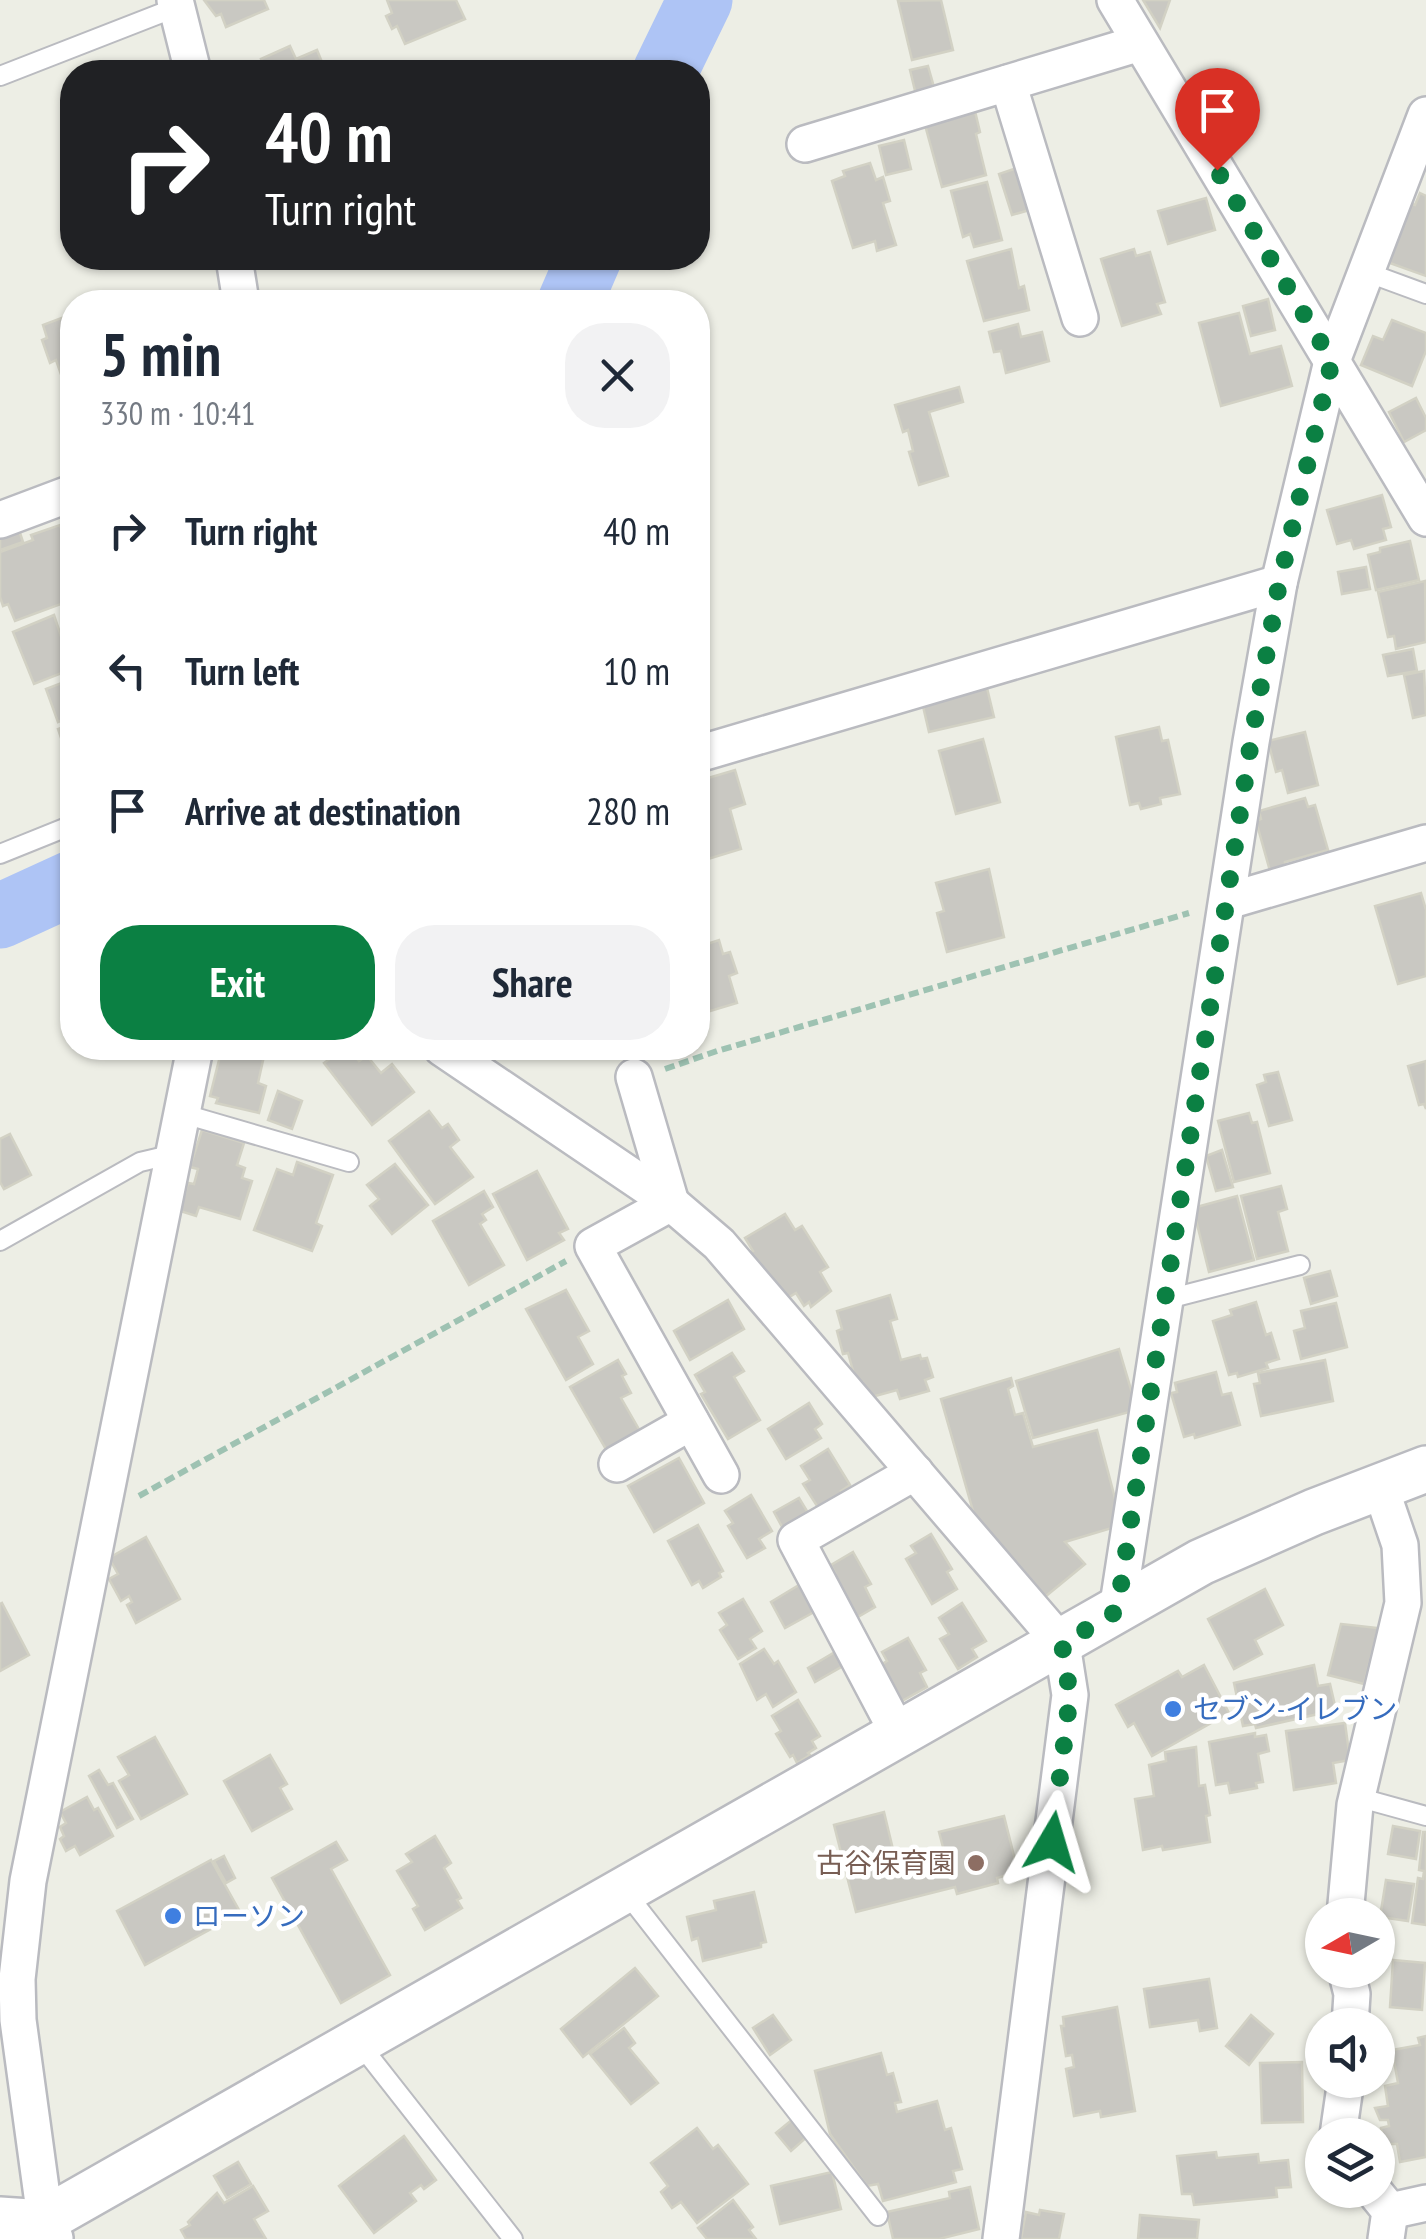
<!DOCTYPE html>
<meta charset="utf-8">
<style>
:root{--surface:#fff;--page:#f2f2f3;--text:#1f2937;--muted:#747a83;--accent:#0b8043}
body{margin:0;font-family:"PT Sans Narrow","Noto Sans JP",sans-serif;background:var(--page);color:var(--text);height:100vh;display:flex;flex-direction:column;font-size:38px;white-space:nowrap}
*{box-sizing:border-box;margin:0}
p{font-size:32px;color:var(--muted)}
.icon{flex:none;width:55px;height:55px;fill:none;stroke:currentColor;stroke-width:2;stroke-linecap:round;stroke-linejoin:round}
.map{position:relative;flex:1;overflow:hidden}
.drawer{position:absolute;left:60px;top:290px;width:650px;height:770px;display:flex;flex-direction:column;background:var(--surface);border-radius:40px;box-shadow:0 2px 8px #0004}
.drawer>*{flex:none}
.hud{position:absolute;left:60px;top:60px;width:650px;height:210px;border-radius:40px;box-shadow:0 2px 8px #0004;background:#202124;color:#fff;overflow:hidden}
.needle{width:65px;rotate:261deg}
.buttons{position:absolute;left:1305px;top:1898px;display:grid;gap:20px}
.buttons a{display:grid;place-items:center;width:90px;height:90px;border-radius:50%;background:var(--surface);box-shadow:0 2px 8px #0004;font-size:50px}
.pin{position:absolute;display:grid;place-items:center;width:85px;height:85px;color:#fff;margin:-102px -42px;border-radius:50% 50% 50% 0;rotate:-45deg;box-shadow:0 0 10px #0007}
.pin .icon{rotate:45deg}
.me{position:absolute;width:110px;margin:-55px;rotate:7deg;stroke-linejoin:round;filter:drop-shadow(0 0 8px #0008)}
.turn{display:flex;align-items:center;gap:35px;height:210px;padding:0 40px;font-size:45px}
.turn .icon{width:130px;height:130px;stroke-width:2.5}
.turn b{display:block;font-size:70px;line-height:85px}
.round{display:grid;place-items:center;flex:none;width:105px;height:105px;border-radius:40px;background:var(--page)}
.headline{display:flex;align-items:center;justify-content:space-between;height:170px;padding:0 40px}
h1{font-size:60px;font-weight:700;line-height:75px}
.action{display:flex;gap:20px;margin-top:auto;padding:20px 40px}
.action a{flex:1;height:115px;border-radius:40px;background:var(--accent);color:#fff;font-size:40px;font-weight:700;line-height:115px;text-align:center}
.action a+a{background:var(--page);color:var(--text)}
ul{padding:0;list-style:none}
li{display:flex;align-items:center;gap:30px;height:140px;padding:0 40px}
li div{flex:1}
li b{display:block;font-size:38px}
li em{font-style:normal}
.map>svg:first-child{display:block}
</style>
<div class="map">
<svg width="1426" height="2239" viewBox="0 0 1426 2239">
<rect width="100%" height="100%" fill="#edeee5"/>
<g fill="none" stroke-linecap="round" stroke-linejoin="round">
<g stroke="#aec4f5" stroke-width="65">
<path d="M665 72 700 0"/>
<path d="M570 302 589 258"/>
<path d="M0 916 72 883"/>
</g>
</g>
<g fill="#c9c8c2" stroke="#d2d1c4" stroke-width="2.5">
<path d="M204 0H264L268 9 226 27 221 14 216 16Z"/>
<path d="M387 0H456L465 19 405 44 397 26 392 29 386 16 392 13Z"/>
<path d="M941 0 953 50 912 60 898 1Z"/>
<path d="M1143 0H1170L1160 28Z"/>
<path d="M290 46 296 59 317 50 326 72H252L251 69 263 64 261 59Z"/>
<path d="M928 66 936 94 917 99 910 70Z"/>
<path d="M974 107 980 132 976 134 986 175 942 187 925 125Z"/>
<path d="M904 140 911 169 886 175 879 146Z"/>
<path d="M870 163 876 180 883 177 890 201 883 203 896 245 877 251 875 241 853 248 832 181 845 176 843 171Z"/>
<path d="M1023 166 1037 208 1012 215 999 174Z"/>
<path d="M987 182 1002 240 974 247 970 234 963 237 951 191Z"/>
<path d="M1420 193 1426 196V276L1387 262 1409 203 1415 205Z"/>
<path d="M1206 198 1215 230 1168 244 1158 211Z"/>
<path d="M1011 249 1019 288 1024 286 1029 310 984 321 967 261Z"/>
<path d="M1134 249 1136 256 1150 252 1165 302 1157 304 1161 314 1122 326 1101 259Z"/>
<path d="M1268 299 1275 330 1251 336 1243 306Z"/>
<path d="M1239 313 1250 354 1281 346 1292 386 1221 406 1199 323Z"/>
<path d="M72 314V376L63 380 56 360 50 363 42 340 47 338 43 325Z"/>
<path d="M1392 320 1426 333V351L1412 386 1361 365 1373 336 1383 340Z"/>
<path d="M1018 324 1021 337 1042 332 1049 361 1006 373 1001 351 994 352 989 332Z"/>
<path d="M959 387 963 402 929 412 948 476 919 485 909 452 913 451 908 430 903 432 895 405Z"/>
<path d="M1416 398 1426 418V430L1404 442 1389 412Z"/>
<path d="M1382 495 1391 527 1383 529 1386 540 1354 549 1351 540 1337 544 1327 510Z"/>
<path d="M60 525 72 560V600L15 621 8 604 3 606 0 597V552L33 540 31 535Z"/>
<path d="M19 530 23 542 0 550V537Z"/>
<path d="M1410 541 1419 580 1376 590 1368 555 1380 552V548Z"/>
<path d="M1366 567 1370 589 1342 594 1338 572Z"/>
<path d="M1425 581 1426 642 1396 649 1394 636 1388 637 1378 592Z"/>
<path d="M54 615 72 669 34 684 13 632Z"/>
<path d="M1413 649 1417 671 1388 676 1383 655Z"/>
<path d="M1424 671 1426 715 1413 718 1404 675Z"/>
<path d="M72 679V716L58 722 46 689Z"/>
<path d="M987 688 994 717 929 732 922 702Z"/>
<path d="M72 724V770L58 729Z"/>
<path d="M1159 727 1162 741 1168 740 1180 794 1160 798 1161 804 1141 809 1139 803 1130 805 1116 737Z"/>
<path d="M1305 732 1318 785 1288 793 1282 770 1276 772 1268 741Z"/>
<path d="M983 739 1000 802 956 814 939 751Z"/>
<path d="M735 770 745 804 730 809 741 849 698 862V781Z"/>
<path d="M1305 798 1308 807 1315 805 1328 850 1285 862V867L1270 871 1256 821 1261 819 1259 811Z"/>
<path d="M989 869 1004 937 947 952 937 913 944 911 936 883Z"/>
<path d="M1421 893 1426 910V976L1398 984 1375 906Z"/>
<path d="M719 940 723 954 730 952 737 973 729 976 737 1003 700 1014 698 947Z"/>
<path d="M222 1048H253L252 1053 264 1056 258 1083 266 1086 259 1113 216 1103 218 1098 210 1096Z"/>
<path d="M345 1048H349L359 1061 367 1056 381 1073 392 1064 414 1092 372 1125 324 1063Z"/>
<path d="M1426 1061V1109L1424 1104 1419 1105 1408 1066Z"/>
<path d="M1278 1072 1292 1120 1269 1126 1257 1085 1266 1082 1264 1075Z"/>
<path d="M278 1091 302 1101 292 1129 268 1120Z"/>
<path d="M429 1111 442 1128 448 1124 459 1140 450 1147 473 1177 435 1204 389 1141Z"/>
<path d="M1249 1113 1252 1123 1257 1122 1270 1173 1234 1182 1218 1121Z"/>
<path d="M202 1130 244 1143 237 1165 245 1168 242 1178 252 1181 240 1219 199 1207 196 1216 180 1211 188 1183 194 1184 198 1169 190 1167Z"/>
<path d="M10 1134 31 1175 4 1189 0 1182V1139Z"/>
<path d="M1222 1150 1233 1187 1216 1191 1206 1156Z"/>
<path d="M297 1162 333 1175 316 1223 322 1226 312 1251 254 1230 277 1169 293 1175Z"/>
<path d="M395 1164 428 1205 392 1234 370 1206 379 1199 367 1185Z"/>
<path d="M537 1171 568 1229 559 1233 564 1240 527 1260 493 1194Z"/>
<path d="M1281 1186 1287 1209 1278 1212 1288 1251 1257 1259 1241 1196Z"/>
<path d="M484 1191 493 1207 482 1214 486 1220 480 1224 504 1265 469 1285 433 1221Z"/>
<path d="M1237 1196 1254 1260 1209 1272 1193 1208Z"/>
<path d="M785 1214 795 1230 802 1226 828 1267 820 1272 831 1291 811 1307 809 1302 804 1306 796 1293 786 1299 749 1253 753 1251 745 1238Z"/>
<path d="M1330 1271 1337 1296 1311 1304 1304 1278Z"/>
<path d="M566 1290 589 1331 578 1337 593 1364 566 1380 526 1309Z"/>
<path d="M890 1295 897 1319 890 1321 901 1360 920 1355 921 1359 927 1358 933 1377 925 1380 929 1391 900 1399 897 1390 868 1398 863 1383 857 1385 848 1353 843 1354 837 1331 842 1329 837 1311Z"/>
<path d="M728 1300 744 1329 690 1360 674 1331Z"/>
<path d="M1256 1302 1266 1335 1271 1333 1279 1359 1266 1363 1268 1368 1238 1377 1237 1373 1229 1375 1213 1321 1232 1315 1230 1310Z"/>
<path d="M1336 1303 1347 1347 1301 1359 1294 1331 1305 1328 1301 1311Z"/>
<path d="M1119 1349 1137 1410 1033 1438 1016 1381Z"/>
<path d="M732 1353 744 1371 734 1377 760 1420 728 1439 701 1394 705 1392 695 1375Z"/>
<path d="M618 1360 626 1374 622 1376 631 1393 621 1398 644 1438 611 1458 570 1387Z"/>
<path d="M1325 1360 1333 1401 1261 1416 1254 1384 1260 1383 1258 1373Z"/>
<path d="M1216 1372 1222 1395 1231 1393 1240 1425 1195 1438 1194 1434 1184 1437 1171 1393 1177 1392 1175 1383Z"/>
<path d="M1011 1378 1013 1386 1008 1389 1015 1415 1023 1413 1033 1447 1097 1430 1122 1525 1065 1542 1085 1564 1040 1601 979 1532 941 1399Z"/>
<path d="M809 1403 822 1424 815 1429 821 1438 786 1459 768 1429Z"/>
<path d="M828 1449 850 1485 841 1491 846 1500 819 1509 803 1484 810 1480 801 1466Z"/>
<path d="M679 1458 704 1503 654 1532 628 1486Z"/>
<path d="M751 1495 772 1531 759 1539 765 1548 747 1558 728 1526 733 1523 725 1511Z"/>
<path d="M799 1498 813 1521 787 1536 774 1512Z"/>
<path d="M698 1525 723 1571 719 1573 721 1577 703 1588 699 1581 692 1585 668 1541Z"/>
<path d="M931 1534 952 1569 947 1572 957 1589 932 1604 906 1559 916 1553 911 1546Z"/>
<path d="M146 1537 180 1599 136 1623 127 1605 132 1602 129 1596 121 1601 109 1579 118 1574 109 1558Z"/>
<path d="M853 1552 871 1584 865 1587 875 1607 851 1621 827 1577 835 1573 831 1565Z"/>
<path d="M799 1585 814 1612 785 1628 771 1602Z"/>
<path d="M1265 1589 1283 1625 1255 1640 1262 1654 1234 1669 1208 1619Z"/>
<path d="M743 1599 762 1631 750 1639 756 1648 738 1659 720 1630 727 1625 719 1613Z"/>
<path d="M2 1603 29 1655 0 1671V1604Z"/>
<path d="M962 1603 986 1641 972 1649 977 1657 958 1669 940 1639 949 1634 939 1618Z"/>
<path d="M1341 1624 1378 1628 1364 1684 1328 1675Z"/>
<path d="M908 1638 926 1670 920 1673 927 1687 900 1702 879 1666 887 1661 882 1652Z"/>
<path d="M764 1649 774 1664 778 1661 796 1692 773 1707 766 1694 757 1700 740 1664Z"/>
<path d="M835 1652 843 1666 815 1682 808 1668Z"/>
<path d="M1204 1665 1229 1713 1152 1756 1134 1723 1128 1727 1116 1705 1178 1671 1182 1677Z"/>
<path d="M1314 1665 1318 1686 1330 1684 1336 1710 1256 1728 1255 1724 1243 1726 1234 1683Z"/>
<path d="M798 1700 820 1736 812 1741 816 1748 808 1753 810 1755 797 1763 793 1755 790 1757 776 1734 781 1731 772 1716Z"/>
<path d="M1345 1723 1350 1760 1333 1763 1336 1783 1294 1790 1286 1731Z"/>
<path d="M1255 1733V1737L1266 1735 1269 1751 1258 1754 1263 1782 1256 1783 1257 1788 1230 1793 1228 1783 1216 1785 1209 1742Z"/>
<path d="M155 1737 187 1794 141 1819 119 1781 129 1775 118 1757Z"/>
<path d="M1196 1747 1199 1786 1205 1785 1210 1815 1206 1816 1210 1842 1163 1850 1162 1846 1143 1850 1135 1799 1154 1796 1149 1765 1166 1761 1165 1752Z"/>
<path d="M270 1755 287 1784 280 1788 292 1809 252 1831 224 1781Z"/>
<path d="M99 1770 108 1785 113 1783 133 1819 117 1828 89 1776Z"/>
<path d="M87 1797 94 1810 98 1808 113 1836 80 1855 75 1846 66 1851 60 1839 64 1836 60 1827 66 1823 60 1812Z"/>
<path d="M884 1812 897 1866 945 1855 939 1832 1004 1816 1018 1872 997 1878 998 1883 957 1894 955 1887 856 1912 834 1825Z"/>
<path d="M1393 1826 1420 1831 1416 1859 1388 1854Z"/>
<path d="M1423 1832H1426V1925L1412 1923 1418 1878 1423 1879 1424 1871 1419 1870Z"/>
<path d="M435 1836 451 1863 444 1868 461 1898 457 1900 462 1908 425 1930 413 1909 418 1906 397 1871 412 1862 406 1854Z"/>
<path d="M336 1842 347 1860 331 1869 390 1975 341 2003 272 1878Z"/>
<path d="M224 1856 235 1878 226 1883 214 1861Z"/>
<path d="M211 1860 239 1910 218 1921 220 1924 145 1965 117 1911Z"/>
<path d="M1386 1880 1414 1884 1408 1921 1380 1917Z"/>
<path d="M754 1892 766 1942 761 1943V1947L703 1961 698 1938 692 1940 687 1917 716 1910 714 1901Z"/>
<path d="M1393 1960 1425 1963 1422 2010 1390 2007Z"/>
<path d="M635 1968 658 1996 583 2057 561 2029Z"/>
<path d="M1209 1979 1217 2028 1200 2031 1198 2020 1150 2027 1144 1989Z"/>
<path d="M1117 2007 1135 2111 1101 2117 1100 2111 1074 2116 1066 2069 1074 2067 1072 2055 1066 2056 1061 2026H1064L1063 2017Z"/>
<path d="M773 2015 791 2040 770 2055 753 2028Z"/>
<path d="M1251 2015 1273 2034 1249 2065 1226 2046Z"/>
<path d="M624 2028 635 2043 629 2048 658 2083 631 2104 590 2054Z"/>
<path d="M1426 2036V2157L1400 2162 1397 2144H1388L1383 2140 1381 2128 1389 2126 1388 2120H1380L1375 2108 1388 2106 1385 2086 1398 2083 1392 2050 1420 2045 1418 2038Z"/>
<path d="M881 2053 887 2075 893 2073 901 2102 895 2103 897 2112 937 2101 945 2130 951 2128 962 2169 953 2171 956 2182 883 2201 878 2184 867 2186 830 2134 815 2071Z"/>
<path d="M1302 2062 1303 2122 1262 2123 1260 2063Z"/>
<path d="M793 2119 808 2136 791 2151 776 2133Z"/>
<path d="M697 2128 713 2149 718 2145 748 2184 697 2223 681 2202 672 2208 661 2192 668 2186 651 2163Z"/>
<path d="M404 2136 436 2180 424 2189 421 2185 410 2193 416 2201 374 2233 339 2186Z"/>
<path d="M1216 2152 1217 2158 1258 2154 1259 2163 1288 2160 1291 2187 1276 2188 1277 2197 1194 2205 1192 2194H1182L1177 2156Z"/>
<path d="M238 2162 251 2184 227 2198 214 2176Z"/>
<path d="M832 2172 841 2209 780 2224 771 2186Z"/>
<path d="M253 2186 268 2211 254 2219 266 2239H186L181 2230 190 2225 188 2222 217 2193 224 2203Z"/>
<path d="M970 2187 979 2229 939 2239H893L887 2212 950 2198 949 2192Z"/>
<path d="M733 2200 753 2227 749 2230 756 2239H707L698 2228Z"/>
<path d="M1040 2210 1064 2214 1059 2239H1021L1026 2212 1039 2215Z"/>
<path d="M1140 2215 1199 2220 1197 2239H1138Z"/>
</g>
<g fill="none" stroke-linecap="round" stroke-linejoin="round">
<defs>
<g id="service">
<path d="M0 76 177 7"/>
<path d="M1366 272 1426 294"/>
<path d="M0 854 72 825"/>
<path d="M184 1114 349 1162"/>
<path d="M0 1241 140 1162 174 1154"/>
<path d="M1164 1300 1300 1265"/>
<path d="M1357 1797 1426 1816"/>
<path d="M624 1890 878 2216"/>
<path d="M359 2043 513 2239"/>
</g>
<g id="minor">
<path d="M175 0 193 72"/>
<path d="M1115 0 1426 518"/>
<path d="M1008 83 1080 318"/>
<path d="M805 144 1140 43"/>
<path d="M234 258 241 302"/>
<path d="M0 520 72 493"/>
<path d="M698 754 1279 583"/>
<path d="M1228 901 1426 843"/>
<path d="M442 1048 671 1203 719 1244 1062 1644 1070 1695 1001 2239"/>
<path d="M634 1077 671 1203 593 1246 721 1475"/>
<path d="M617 1464 691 1422"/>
<path d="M1117 1611 1251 742 1279 583 1332 361 1426 115"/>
<path d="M899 1735 796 1540 915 1472"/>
<path d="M1345 1915 1355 1805 1403 1603 1400 1545 1380 1486"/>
<path d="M1346 1970 1352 1994 1350 2025"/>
<path d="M1338 2135 1346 2080"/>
<path d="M1373 2190 1390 2211 1386 2239"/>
<path d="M1390 2211 1426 2203"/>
<path d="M0 2215 45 2218"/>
<path d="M55 2238 45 2218 18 2020 17 1979 28 1881 195 1048"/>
</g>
<path id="tertiary" d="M11 2239 1201 1562 1314 1512 1426 1469"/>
</defs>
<use href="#service" stroke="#babbc0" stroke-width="22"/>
<use href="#minor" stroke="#babbc0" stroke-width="40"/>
<use href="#tertiary" stroke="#babbc0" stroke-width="50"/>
<g stroke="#9ec2b2" stroke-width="6" stroke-dasharray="10 5" stroke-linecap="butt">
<path d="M665 1069 717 1051 1189 913"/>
<path d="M139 1496 566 1261"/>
</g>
<use href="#service" stroke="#fff" stroke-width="18"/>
<use href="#minor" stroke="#fff" stroke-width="35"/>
<use href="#tertiary" stroke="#fff" stroke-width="45"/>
</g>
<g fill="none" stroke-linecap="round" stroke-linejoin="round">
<path stroke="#0b8043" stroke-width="18" stroke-dasharray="0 32.4" d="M1052 1842 1070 1695 1062 1644 1117 1611 1251 742 1279 584 1332 361 1217 170"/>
</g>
<g fill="#3f7fe0" stroke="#fff" stroke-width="4">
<circle cx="1173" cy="1709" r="10"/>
<circle cx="173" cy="1916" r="10"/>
</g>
<circle fill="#8d6e63" stroke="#fff" stroke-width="4" cx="976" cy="1863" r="10"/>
<g text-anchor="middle" stroke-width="9" stroke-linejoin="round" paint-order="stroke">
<g font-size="28" fill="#366cbe" stroke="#fff" text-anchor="start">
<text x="1193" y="1719">セブン-イレブン</text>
<text x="193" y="1926">ローソン</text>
</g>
<g font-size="28" fill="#785e54" stroke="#fff" text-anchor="end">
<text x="956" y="1873">古谷保育園</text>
</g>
</g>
</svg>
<div class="buttons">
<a><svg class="needle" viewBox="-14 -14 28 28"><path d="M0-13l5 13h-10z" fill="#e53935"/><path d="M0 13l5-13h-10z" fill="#747a83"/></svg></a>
<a><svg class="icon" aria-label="sound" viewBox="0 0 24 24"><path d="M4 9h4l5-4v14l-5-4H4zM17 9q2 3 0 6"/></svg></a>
<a><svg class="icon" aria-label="layers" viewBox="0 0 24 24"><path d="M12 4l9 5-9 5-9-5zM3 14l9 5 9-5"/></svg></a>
</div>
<div class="pin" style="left:1217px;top:170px;background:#d93025"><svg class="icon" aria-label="arrive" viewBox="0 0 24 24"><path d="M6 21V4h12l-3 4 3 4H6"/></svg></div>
<svg class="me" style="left:1052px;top:1842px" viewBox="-20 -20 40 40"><path d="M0-17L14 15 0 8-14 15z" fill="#0b8043" stroke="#fff" stroke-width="4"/></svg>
<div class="hud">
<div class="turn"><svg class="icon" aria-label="right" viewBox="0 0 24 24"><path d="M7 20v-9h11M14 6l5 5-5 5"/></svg><div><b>40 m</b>Turn right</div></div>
</div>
<section class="drawer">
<div class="headline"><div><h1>5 min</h1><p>330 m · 10:41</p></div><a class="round"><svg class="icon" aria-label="close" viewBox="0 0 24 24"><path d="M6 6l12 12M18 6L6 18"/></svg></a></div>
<ul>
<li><svg class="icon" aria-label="right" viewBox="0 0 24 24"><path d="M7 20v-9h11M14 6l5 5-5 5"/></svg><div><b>Turn right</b></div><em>40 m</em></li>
<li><svg class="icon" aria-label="left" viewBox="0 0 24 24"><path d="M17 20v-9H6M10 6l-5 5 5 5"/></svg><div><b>Turn left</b></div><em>10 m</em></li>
<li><svg class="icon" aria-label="arrive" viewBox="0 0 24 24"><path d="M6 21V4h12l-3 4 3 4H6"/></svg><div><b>Arrive at destination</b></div><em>280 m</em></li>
</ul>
<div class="action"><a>Exit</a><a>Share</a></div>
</section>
</div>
